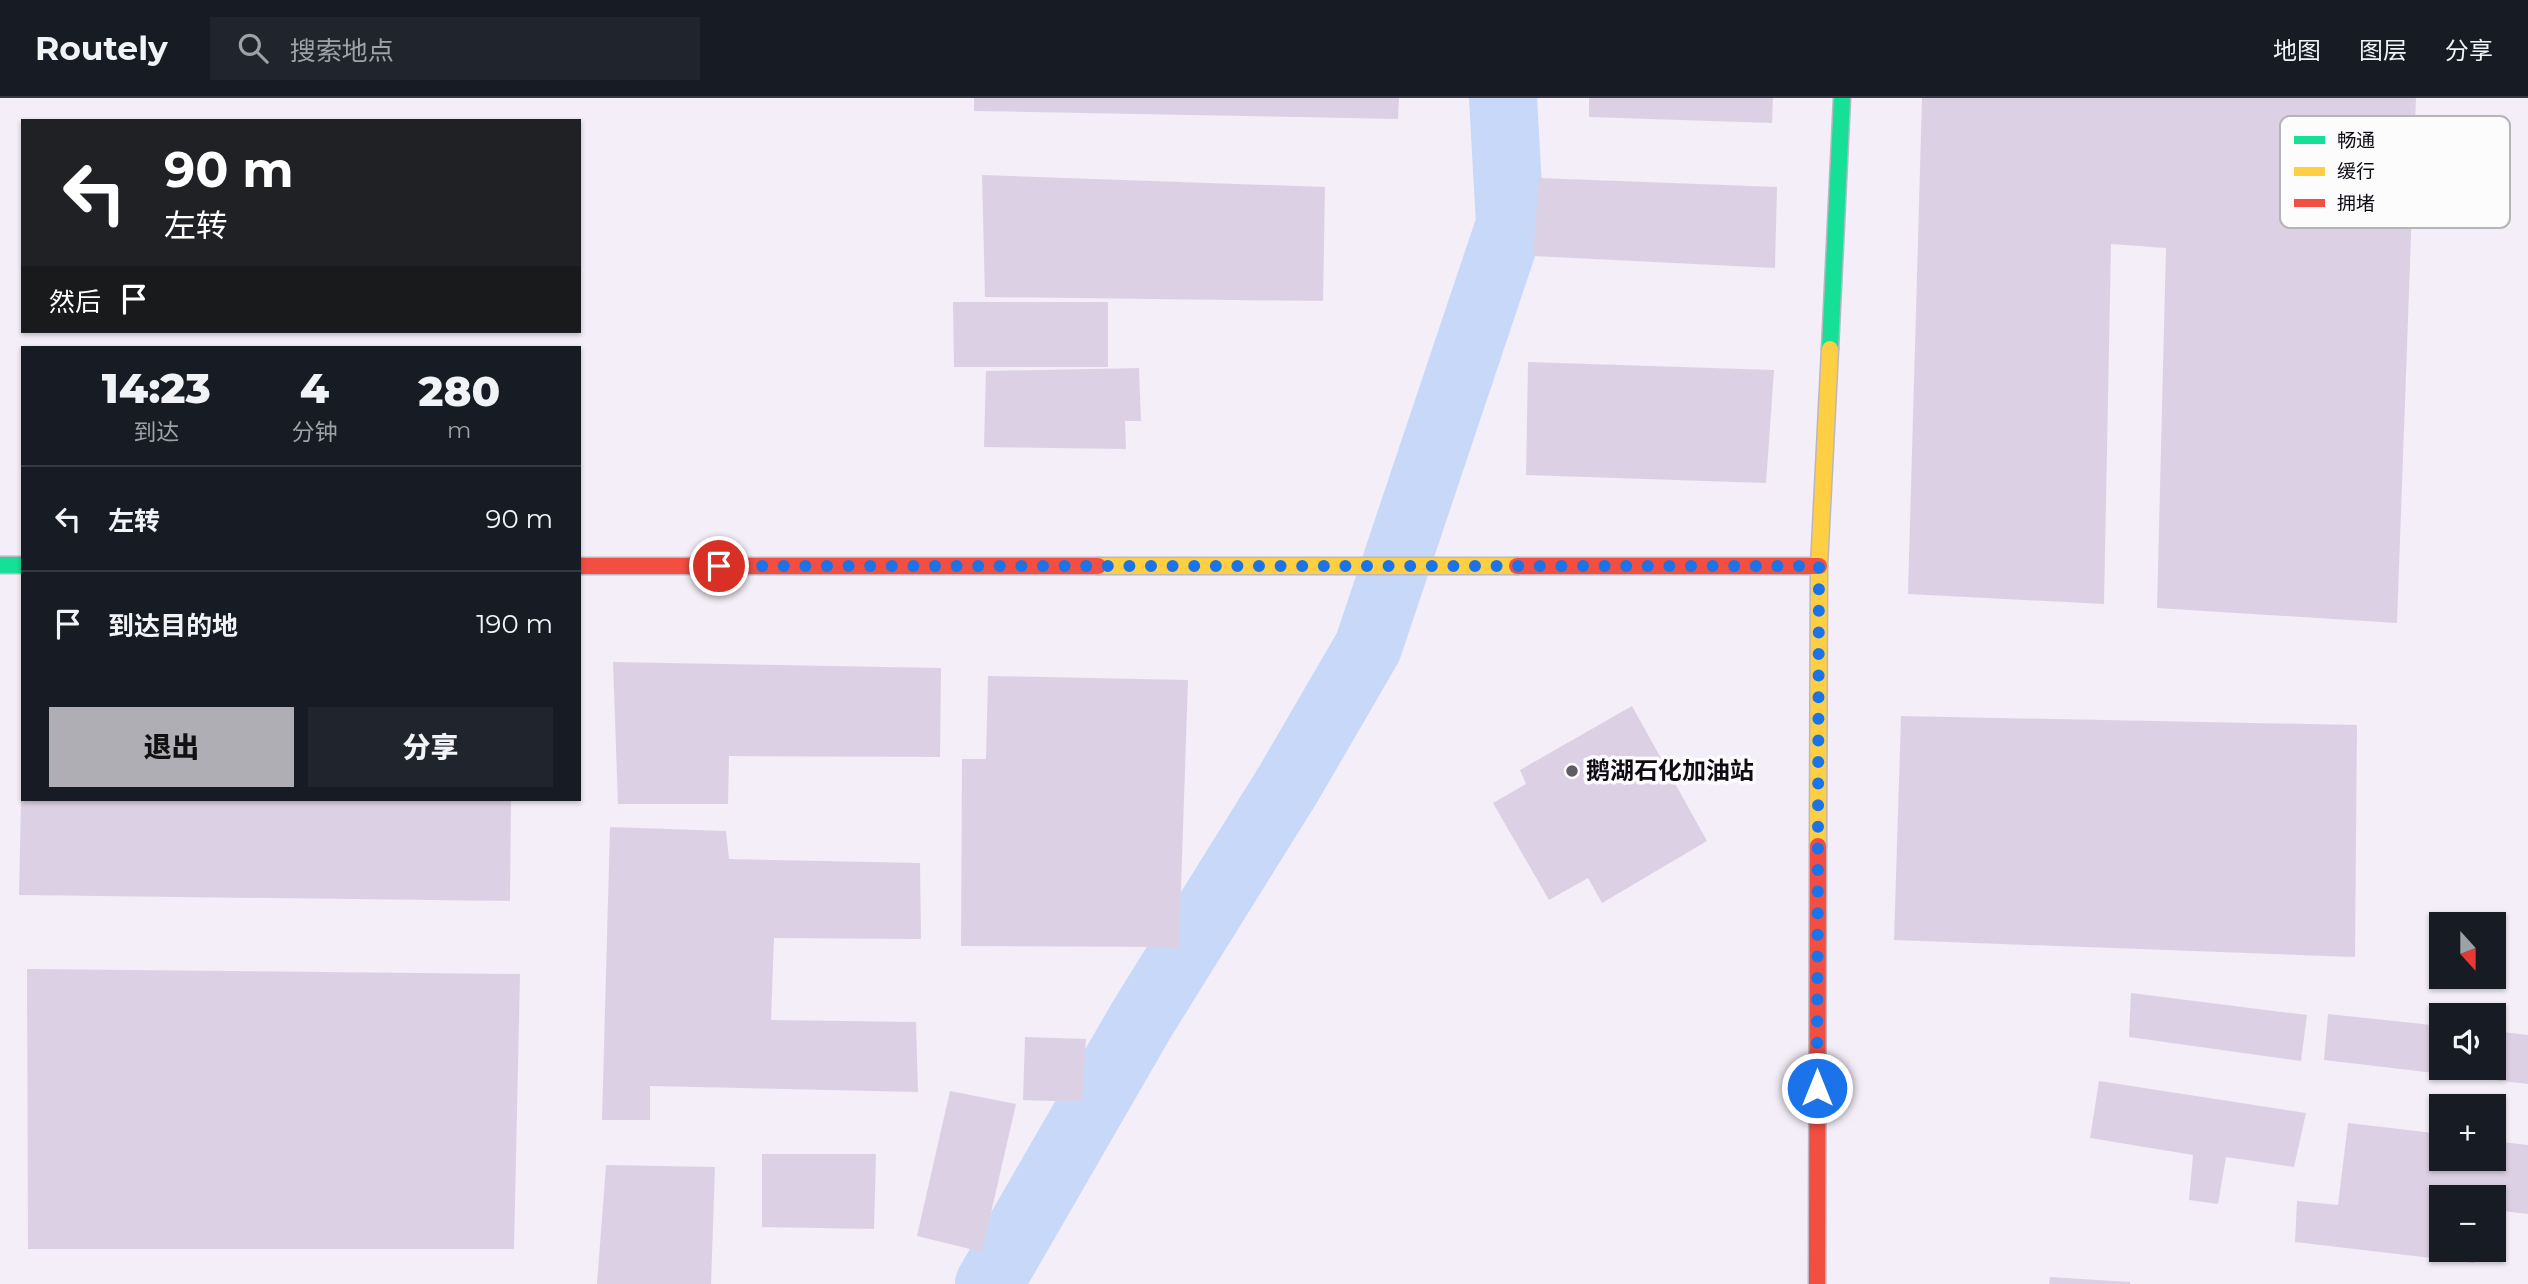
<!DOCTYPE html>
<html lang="zh">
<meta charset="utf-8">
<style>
:root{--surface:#171b24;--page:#20242c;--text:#f1f3f6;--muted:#9ea1a6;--line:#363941;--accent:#afaeb4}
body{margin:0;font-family:Montserrat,"Noto Sans SC",sans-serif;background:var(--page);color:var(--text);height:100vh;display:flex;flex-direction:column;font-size:26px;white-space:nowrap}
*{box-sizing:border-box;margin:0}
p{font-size:23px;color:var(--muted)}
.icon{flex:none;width:38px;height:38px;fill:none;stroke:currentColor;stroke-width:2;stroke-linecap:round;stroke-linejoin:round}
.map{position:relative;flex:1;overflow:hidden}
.panel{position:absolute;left:21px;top:248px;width:560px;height:455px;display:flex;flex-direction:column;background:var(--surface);border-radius:0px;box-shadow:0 2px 5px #0004}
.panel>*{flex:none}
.top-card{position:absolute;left:21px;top:21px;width:560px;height:214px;border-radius:0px;box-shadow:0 2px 5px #0004;background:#202124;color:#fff;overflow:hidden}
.needle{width:46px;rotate:159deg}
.tools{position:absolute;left:2429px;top:814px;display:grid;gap:14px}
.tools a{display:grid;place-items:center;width:77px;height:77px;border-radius:0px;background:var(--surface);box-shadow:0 2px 5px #0004;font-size:35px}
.pin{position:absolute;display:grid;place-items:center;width:60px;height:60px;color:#fff;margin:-30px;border:4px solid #fff;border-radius:50%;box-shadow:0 2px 7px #0007}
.me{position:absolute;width:77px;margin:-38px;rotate:0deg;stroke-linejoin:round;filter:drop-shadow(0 0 5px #0008)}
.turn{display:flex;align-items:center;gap:24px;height:147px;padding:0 28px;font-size:32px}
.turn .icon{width:91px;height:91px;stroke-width:2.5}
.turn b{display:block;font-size:49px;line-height:60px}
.then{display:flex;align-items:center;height:66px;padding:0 28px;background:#0003;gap:14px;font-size:26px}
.eta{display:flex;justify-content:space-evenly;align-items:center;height:119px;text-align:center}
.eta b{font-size:42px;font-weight:800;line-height:49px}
.button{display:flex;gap:14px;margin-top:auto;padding:14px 28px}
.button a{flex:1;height:80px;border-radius:0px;background:var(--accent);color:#111;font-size:28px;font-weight:800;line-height:80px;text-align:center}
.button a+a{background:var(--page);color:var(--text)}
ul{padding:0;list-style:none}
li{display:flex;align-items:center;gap:21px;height:105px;padding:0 28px;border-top:2px solid var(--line)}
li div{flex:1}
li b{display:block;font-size:26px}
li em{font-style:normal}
header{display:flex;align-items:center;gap:42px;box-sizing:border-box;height:98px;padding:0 35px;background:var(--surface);border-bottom:2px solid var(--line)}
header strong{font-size:33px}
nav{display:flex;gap:38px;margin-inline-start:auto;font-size:24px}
.search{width:490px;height:63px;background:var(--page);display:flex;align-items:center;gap:18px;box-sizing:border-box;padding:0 24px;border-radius:0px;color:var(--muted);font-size:26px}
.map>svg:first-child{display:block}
</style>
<header>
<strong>Routely</strong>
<div class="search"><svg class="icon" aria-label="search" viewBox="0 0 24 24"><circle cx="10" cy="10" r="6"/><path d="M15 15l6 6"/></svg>搜索地点</div>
<nav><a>地图</a><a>图层</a><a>分享</a></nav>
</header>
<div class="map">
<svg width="2528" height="1186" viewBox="0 0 2528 1186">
<rect width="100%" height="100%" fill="#f3eef8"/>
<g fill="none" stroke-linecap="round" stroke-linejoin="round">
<path stroke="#c7d8f9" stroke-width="68" d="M989 1186 1142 921 1289 685 1368 549 1510 126 1503 0"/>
</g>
<g fill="#dcd1e4">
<path d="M974 0H1399L1398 21 974 13Z"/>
<path d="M1589 0H1773L1772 25 1589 19Z"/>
<path d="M1922 0H2416L2397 525 2157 510 2166 150 2111 146 2104 506 1908 496Z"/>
<path d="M982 77 1325 89 1323 203 985 199Z"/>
<path d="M1539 80 1777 89 1775 170 1533 158Z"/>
<path d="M953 204H1108V269H954Z"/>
<path d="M1528 264 1774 272 1766 385 1526 377Z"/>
<path d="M1139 270 1141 323H1125L1126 351 984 349 986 273Z"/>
<path d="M613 564 941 570 940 659 729 658 728 706H618Z"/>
<path d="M988 578 1188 582 1179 849 961 848 962 661H986Z"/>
<path d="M1632 608 1707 743 1602 805 1588 780 1549 802 1493 705 1526 686 1520 672Z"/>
<path d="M1901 618 2357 627 2355 859 1894 842Z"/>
<path d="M21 702H511L510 803 19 797Z"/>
<path d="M610 729 726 733 729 761 920 765 921 841 774 840 771 922 916 924 918 994 650 988V1022H602Z"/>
<path d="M27 871 520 876 514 1151H28Z"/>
<path d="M2131 895 2307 917 2301 963 2129 939Z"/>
<path d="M2328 916 2441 928V970H2494V933L2528 937V986L2324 962Z"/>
<path d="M1025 939 1086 941 1082 1004 1023 1002Z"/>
<path d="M2099 983 2306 1015 2294 1069 2226 1059 2218 1106 2189 1102 2193 1057 2090 1040Z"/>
<path d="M950 993 1016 1006 982 1154 917 1138Z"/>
<path d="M2348 1025 2441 1036V1060H2494V1043L2528 1047V1116L2494 1112V1099H2441V1152H2476L2474 1165 2295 1144 2297 1103 2338 1107Z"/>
<path d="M762 1056H876L874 1131 762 1129Z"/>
<path d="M606 1067 715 1069 711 1186H597Z"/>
<path d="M2050 1179 2130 1184V1186H2049Z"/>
</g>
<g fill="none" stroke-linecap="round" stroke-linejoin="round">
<defs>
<g id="fast">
<path d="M1830 251 1842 0"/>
<path d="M0 467H23"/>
</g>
<g id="slow">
<path d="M1098 468H1517"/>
<path d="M1818 748 1819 468 1830 251"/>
</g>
<g id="jam">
<path d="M579 468H1098"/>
<path d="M1517 468H1819"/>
<path d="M1817 1186 1818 748"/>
</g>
</defs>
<use href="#fast" stroke="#bbb6bf" stroke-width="19"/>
<use href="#slow" stroke="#bbb6bf" stroke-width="19"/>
<use href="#jam" stroke="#bbb6bf" stroke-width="19"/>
<use href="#fast" stroke="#16e098" stroke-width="16"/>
<use href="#slow" stroke="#ffcf43" stroke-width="16"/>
<use href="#jam" stroke="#f24e42" stroke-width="16"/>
</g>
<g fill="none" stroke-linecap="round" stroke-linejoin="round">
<path stroke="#1a73e8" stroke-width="12" stroke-dasharray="0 21.6" d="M719 468H1819L1817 990"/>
</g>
<circle fill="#5f5a64" stroke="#fcfcfc" stroke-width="2.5" cx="1572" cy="673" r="7"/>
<g text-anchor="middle" stroke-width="7" stroke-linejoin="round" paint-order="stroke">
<g font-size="24" font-weight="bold" fill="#100b15" stroke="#fcfcfc" text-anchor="start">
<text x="1586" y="681">鹅湖石化加油站</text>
</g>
</g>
<rect x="2280" y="18" width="230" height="112" rx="10" fill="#fcfcfc" stroke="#b5b4b7" stroke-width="2"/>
<rect x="2294" y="38" width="31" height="8" fill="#16e098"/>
<rect x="2294" y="69" width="31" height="9" fill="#ffcf43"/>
<rect x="2294" y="101" width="31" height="8" fill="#f24e42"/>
<g font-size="19" fill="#100b15">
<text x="2337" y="49">畅通</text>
<text x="2337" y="80">缓行</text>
<text x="2337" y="112">拥堵</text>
</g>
</svg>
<div class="tools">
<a><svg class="needle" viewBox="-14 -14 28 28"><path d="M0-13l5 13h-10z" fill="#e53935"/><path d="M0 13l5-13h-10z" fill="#9ea1a6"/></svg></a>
<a><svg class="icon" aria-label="sound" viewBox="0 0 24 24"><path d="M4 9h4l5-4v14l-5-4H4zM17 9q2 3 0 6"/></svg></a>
<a>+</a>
<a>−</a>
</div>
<div class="pin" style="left:719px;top:468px;background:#d93025"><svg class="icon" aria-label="arrive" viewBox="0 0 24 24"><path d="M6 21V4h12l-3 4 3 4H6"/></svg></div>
<svg class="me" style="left:1817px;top:990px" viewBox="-20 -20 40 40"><circle r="17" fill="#1a73e8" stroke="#fff" stroke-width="3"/><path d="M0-11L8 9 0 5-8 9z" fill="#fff"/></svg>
<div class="top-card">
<div class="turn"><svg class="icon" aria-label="left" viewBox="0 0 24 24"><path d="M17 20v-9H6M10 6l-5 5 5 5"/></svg><div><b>90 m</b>左转</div></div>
<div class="then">然后<svg class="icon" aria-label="arrive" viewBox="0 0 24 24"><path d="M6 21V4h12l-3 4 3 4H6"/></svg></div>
</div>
<section class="panel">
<div class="eta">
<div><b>14:23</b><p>到达</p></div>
<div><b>4</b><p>分钟</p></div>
<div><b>280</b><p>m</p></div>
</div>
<ul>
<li><svg class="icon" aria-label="left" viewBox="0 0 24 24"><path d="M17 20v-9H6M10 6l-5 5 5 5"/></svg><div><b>左转</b></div><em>90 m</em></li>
<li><svg class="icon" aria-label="arrive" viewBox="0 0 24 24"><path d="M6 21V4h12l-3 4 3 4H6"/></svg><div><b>到达目的地</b></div><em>190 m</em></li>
</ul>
<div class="button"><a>退出</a><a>分享</a></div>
</section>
</div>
